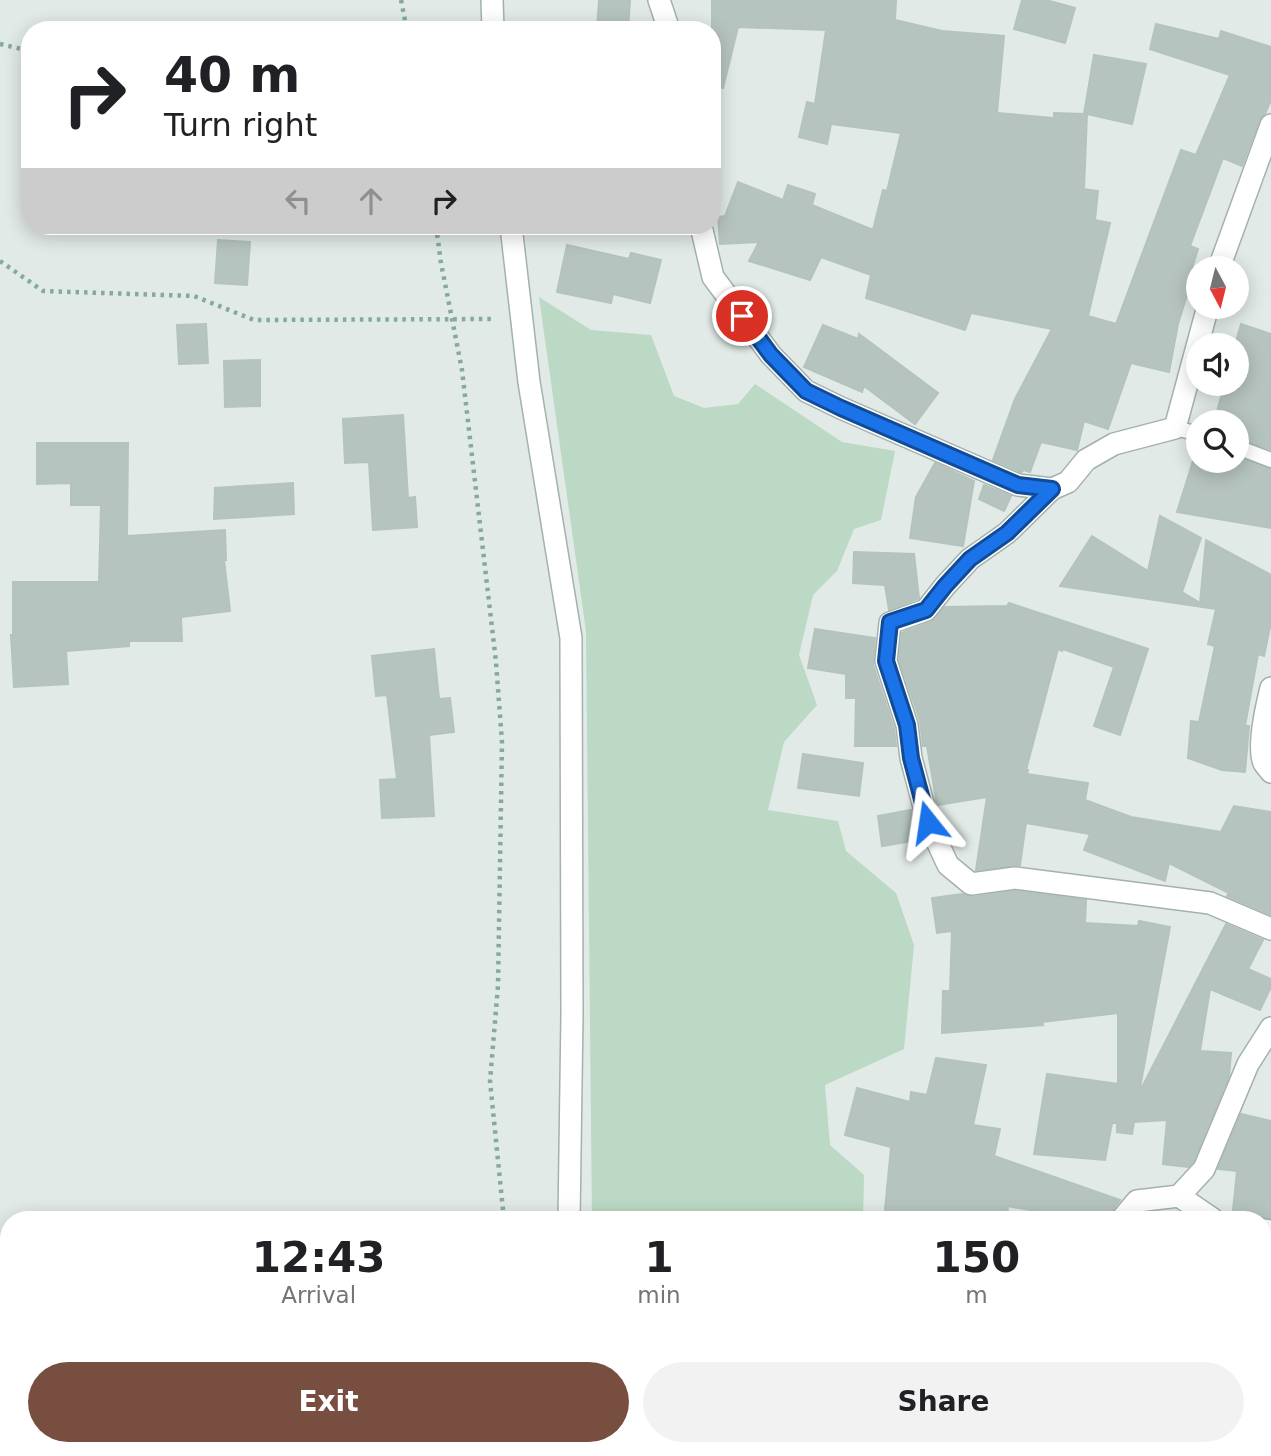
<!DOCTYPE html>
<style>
:root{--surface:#fff;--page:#f2f2f2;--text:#202124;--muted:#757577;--accent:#784e41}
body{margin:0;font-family:"DejaVu Sans",sans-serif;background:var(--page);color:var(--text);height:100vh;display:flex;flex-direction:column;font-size:26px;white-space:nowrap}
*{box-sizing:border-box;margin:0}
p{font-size:23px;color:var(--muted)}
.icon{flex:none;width:38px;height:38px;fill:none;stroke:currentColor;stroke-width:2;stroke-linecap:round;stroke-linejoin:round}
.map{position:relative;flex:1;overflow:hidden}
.drawer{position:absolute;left:0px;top:1211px;width:1272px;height:245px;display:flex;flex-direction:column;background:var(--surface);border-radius:28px 28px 0 0;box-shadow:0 4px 18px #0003}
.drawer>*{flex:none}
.hud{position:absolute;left:21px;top:21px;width:700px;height:214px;border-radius:28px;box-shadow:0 4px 18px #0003;background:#fff;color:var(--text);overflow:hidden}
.needle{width:46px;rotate:173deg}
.tools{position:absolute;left:1186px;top:256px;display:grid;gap:14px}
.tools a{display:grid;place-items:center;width:63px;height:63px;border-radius:50%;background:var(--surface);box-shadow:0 4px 18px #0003;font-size:35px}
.pin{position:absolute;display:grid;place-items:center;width:60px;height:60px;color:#fff;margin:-30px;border:4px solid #fff;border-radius:50%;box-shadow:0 2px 7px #0007}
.me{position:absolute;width:77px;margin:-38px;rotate:345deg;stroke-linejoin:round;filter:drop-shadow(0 0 5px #0008)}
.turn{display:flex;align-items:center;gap:24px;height:147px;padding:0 28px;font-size:32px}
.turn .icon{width:91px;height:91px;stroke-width:2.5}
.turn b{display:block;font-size:49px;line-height:60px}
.lanes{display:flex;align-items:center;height:66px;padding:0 28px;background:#0003;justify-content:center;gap:35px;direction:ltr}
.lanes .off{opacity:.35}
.eta{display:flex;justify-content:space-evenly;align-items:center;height:119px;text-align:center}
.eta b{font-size:42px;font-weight:600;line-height:49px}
.button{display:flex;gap:14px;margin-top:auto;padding:14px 28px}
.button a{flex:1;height:80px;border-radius:42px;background:var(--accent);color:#fff;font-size:28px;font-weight:600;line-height:80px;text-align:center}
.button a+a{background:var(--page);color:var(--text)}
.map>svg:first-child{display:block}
</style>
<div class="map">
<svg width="1271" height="1456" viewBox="0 0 1271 1456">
<rect width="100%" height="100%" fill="#e1eae6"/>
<g fill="#bbd9c4">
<path d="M539 297 591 330 651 335 674 396 704 408 738 404 755 384 842 442 895 451 881 520 854 529 837 571 813 595 799 655 817 705 784 742 768 810 838 821 846 851 896 893 914 945 904 1049 825 1085 830 1145 864 1175 863 1220H592L586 631Z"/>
<path d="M0 1368 9 1374V1447H100L101 1456H0Z"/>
<path d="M619 1447H760L772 1456H621Z"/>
</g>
<g fill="#b6c4bf" stroke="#b4c3bd" stroke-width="2">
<path d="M599 0H630L628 30H597Z"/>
<path d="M712 0H896L895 20 942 31 1004 36 997 113 1054 118V113L1084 114 1094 55 1146 64 1132 124 1087 114 1084 189 1098 191 1095 220 1110 223 1088 316 1116 324 1181 150 1196 155 1230 75 1150 49 1156 24 1219 39 1221 31 1271 47V100L1265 114 1259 121 1242 166 1223 158 1190 246 1198 249 1189 278 1192 279 1178 324 1169 372 1131 363 1108 429 1084 421 1077 450 1041 442 1030 472 1024 470 1021 472 993 460 1015 399 1052 329 971 313 965 330 866 298 871 275 821 257 810 280 749 261 759 242 720 244 718 217 725 216 738 182 783 200 788 185 815 194 812 205 873 230 883 190 887 191 901 133 831 124 827 144 799 137 807 102 815 104 826 30 738 27 723 88 712 87Z"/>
<path d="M1022 0H1046L1075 8 1065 43 1014 29Z"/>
<path d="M218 240 250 242 247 285 215 283Z"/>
<path d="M567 245 629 259 631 253 661 260 650 303 613 294 611 303 557 292Z"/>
<path d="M206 324 208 363 179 364 177 325Z"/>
<path d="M1241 324 1271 334V450L1237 438V422H1214L1225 383H1237V345H1235Z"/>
<path d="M823 325 858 339 859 334 938 393 915 424 864 386 862 392 804 367Z"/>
<path d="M260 360V406L225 407 224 361Z"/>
<path d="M403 415 408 498 415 497 417 527 373 530 369 462 345 463 343 419Z"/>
<path d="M37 443H128L127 536 225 530 226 560H224L230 611 181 617 182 641H129V646L66 651 68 684 14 687 11 635H13V582H99L101 505H71V483L37 484Z"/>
<path d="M1198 445 1199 460H1237V457L1271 469V528L1177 512Z"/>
<path d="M935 463 974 481 963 546 910 538 916 497Z"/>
<path d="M293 483 294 514 214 519 215 488Z"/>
<path d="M984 485 1011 496 1004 511 979 499Z"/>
<path d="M1160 516 1201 538 1182 592 1200 603 1206 540 1271 575V622L1264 656 1258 654 1245 726H1249L1245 772 1222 770 1188 758 1191 721 1199 722 1215 646 1208 644 1216 609 1060 586 1092 536 1148 571Z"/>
<path d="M854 552 914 554 919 598 889 610 885 585 853 583Z"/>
<path d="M1009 603 1148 649 1120 735 1094 726 1114 667 1063 649 1062 651 1058 649 1026 770H1028L1027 774 1088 783 1085 800 1131 817 1221 832 1234 806 1271 812V915L1227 896 1229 893 1169 863 1165 881 1084 850 1090 834 1026 823 1020 865 976 870 987 797 937 805 927 746H923L920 721 899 660 902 633 931 622 945 607 1007 606Z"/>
<path d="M815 629 875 638 873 665 894 728 896 746H855L856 698H846V674L808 668Z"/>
<path d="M434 649 439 699 450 698 454 732 429 735 434 816 382 818 380 780 397 779 387 695 376 696 372 656Z"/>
<path d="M803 754 863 763 859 796 798 788Z"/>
<path d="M911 810 919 840 882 846 878 816Z"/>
<path d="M1015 891 1086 900 1085 923 1138 926 1139 921 1170 927 1139 1093 1226 924 1263 940 1248 969 1271 979V987L1260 1010 1210 989 1200 1051 1231 1053 1229 1076 1193 1162 1188 1167 1163 1164 1167 1120 1134 1122 1132 1134 1117 1132V1123H1112L1105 1160 1034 1154 1047 1074 1118 1084V1013L1042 1022 1043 1025 942 1033 943 991H950L952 931 937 933 932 898 962 894 973 897Z"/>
<path d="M936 1058 986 1065 973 1125 1000 1129 994 1156 1120 1200 1111 1212 1108 1220H1083L1008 1206 1007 1220H884L891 1147 845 1135 857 1088 910 1102 911 1092 927 1095Z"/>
<path d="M1241 1114 1271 1121V1218H1260L1256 1220H1232L1237 1171 1218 1169Z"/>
<path d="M1154 1212 1163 1216V1220H1138L1144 1213Z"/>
</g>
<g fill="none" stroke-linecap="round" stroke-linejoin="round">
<defs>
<g id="lane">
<path d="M1175 428 1199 434"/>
<path d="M1237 447 1271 460"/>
</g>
<g id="street">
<path d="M492 0 493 30"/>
<path d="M659 0 669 30"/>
<path d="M511 226 529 382 571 638 572 1014 569 1220"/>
<path d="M701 226 713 277 771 355 806 391 841 408 1018 485 1052 489 1068 482 1086 460 1114 444 1175 428 1208 306"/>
<path d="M1219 268 1271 125"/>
<path d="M1052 489 1007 533 970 559 945 586 926 610 890 623 886 661 907 725 911 758 928 822 948 865 971 884 1015 878 1210 903 1271 929"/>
<path d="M1271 688C1267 704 1257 748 1264 763 1266 766 1269 769 1271 772"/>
<path d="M1179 1196 1214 1220"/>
<path d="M1121 1220 1137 1201 1179 1196 1204 1169 1248 1064 1271 1028"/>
<path d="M1264 1230 1271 1231"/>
<path d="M607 1447 609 1456"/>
<path d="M991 1456 996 1447"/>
</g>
</defs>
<use href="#lane" stroke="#a4b1ad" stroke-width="17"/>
<use href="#street" stroke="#a4b1ad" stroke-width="24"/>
<g stroke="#84aa9f" stroke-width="4.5" stroke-dasharray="3.5 5" stroke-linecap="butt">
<path d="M401 0 407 30"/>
<path d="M0 44 30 51"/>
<path d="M436 226 441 263 462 370 496 662 502 742 498 986 490 1081 504 1220"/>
<path d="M0 261 43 291 194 296 254 320 493 319"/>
<path d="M535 1447 537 1456"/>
</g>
<use href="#lane" stroke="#fff" stroke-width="14"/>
<use href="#street" stroke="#fff" stroke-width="21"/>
</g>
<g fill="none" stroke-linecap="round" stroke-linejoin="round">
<defs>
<path id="route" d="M742 316 771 355 806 391 841 408 1018 485 1052 489 1007 533 970 559 945 586 926 610 890 622 886 661 907 725 911 758 928 822"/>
</defs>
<use href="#route" stroke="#114b97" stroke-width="18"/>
<use href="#route" stroke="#1a73e8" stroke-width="12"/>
</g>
</svg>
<div class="tools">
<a><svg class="needle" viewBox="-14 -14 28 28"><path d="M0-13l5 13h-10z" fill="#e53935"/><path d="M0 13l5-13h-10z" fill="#757577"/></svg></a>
<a><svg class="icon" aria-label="sound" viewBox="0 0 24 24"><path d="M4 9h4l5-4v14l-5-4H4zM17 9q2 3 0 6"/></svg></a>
<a><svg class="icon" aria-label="search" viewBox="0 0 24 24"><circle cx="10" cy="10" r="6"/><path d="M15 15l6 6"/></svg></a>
</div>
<div class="pin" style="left:742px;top:316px;background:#d93025"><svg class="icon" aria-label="arrive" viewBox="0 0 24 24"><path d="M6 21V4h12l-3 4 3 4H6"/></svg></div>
<svg class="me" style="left:928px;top:822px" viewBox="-20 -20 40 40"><path d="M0-17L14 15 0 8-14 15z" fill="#1a73e8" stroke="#fff" stroke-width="4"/></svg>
<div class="hud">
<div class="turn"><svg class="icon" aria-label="right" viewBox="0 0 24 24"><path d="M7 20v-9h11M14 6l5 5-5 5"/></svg><div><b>40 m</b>Turn right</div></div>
<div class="lanes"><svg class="icon off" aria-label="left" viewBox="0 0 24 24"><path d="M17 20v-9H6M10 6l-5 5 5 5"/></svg><svg class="icon off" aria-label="ahead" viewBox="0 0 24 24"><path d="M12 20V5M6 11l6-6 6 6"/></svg><svg class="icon" aria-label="right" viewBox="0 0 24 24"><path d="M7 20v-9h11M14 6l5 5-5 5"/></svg></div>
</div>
<section class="drawer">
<div class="eta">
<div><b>12:43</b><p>Arrival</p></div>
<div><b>1</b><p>min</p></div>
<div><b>150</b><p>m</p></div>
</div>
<div class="button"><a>Exit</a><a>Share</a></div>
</section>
</div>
